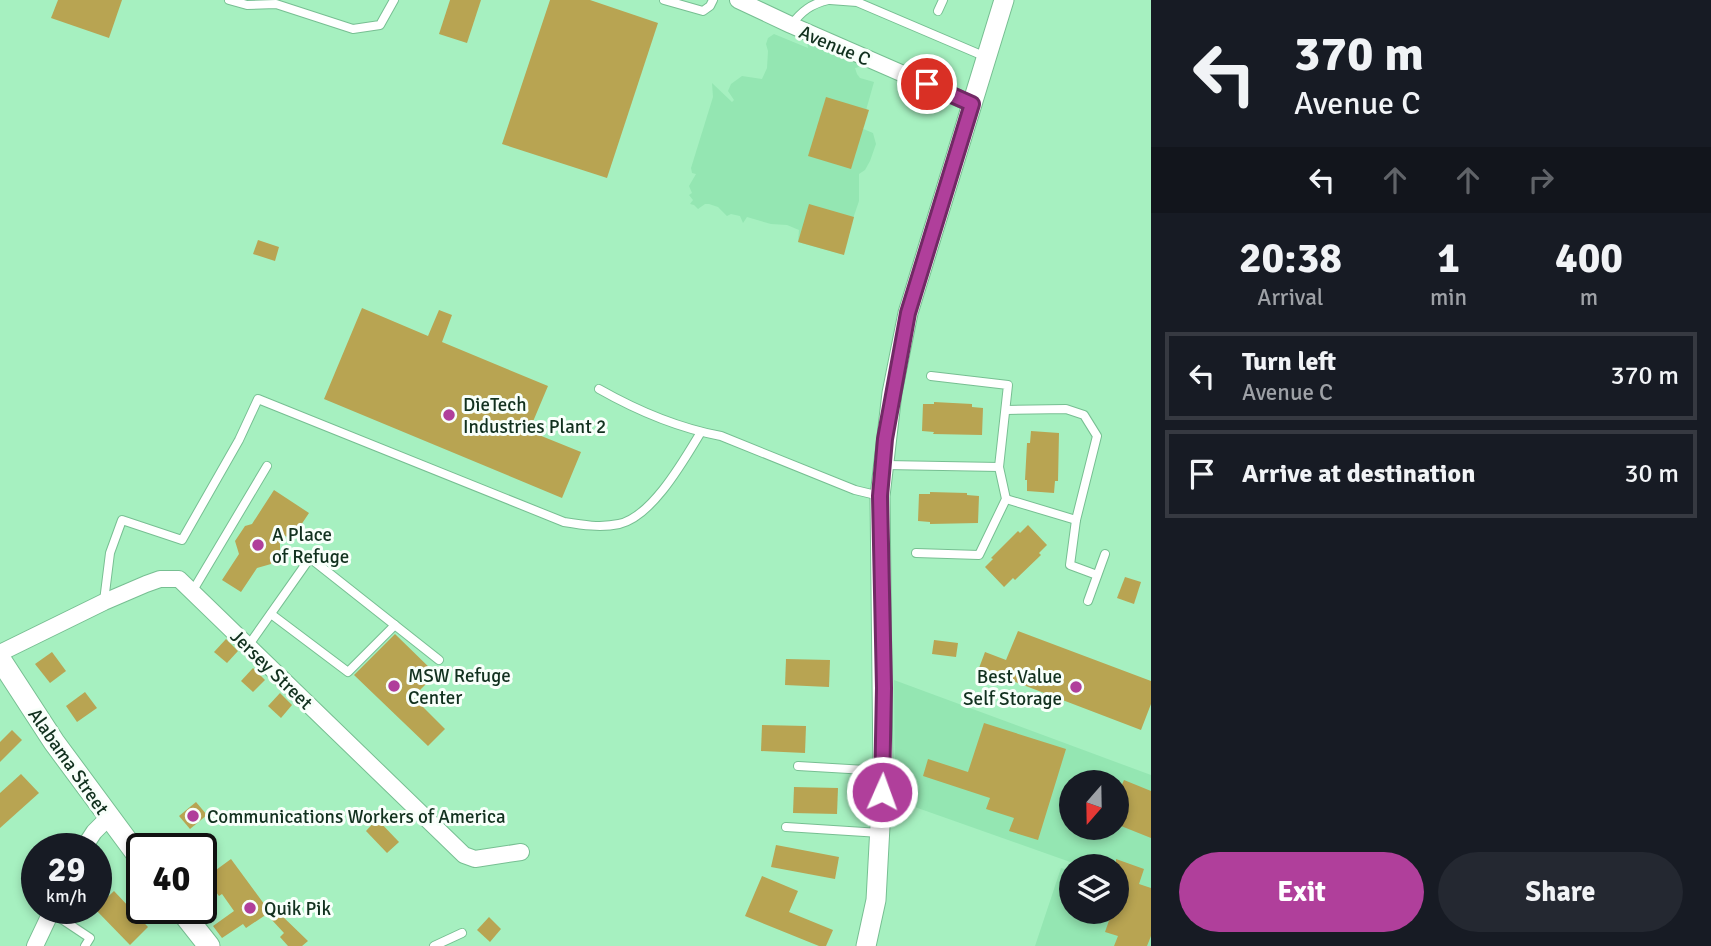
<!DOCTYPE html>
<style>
:root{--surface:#171b24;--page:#242831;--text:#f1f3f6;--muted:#9ea1a6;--line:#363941;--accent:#b03f9b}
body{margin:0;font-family:Signika,sans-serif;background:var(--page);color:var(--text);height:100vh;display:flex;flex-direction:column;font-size:26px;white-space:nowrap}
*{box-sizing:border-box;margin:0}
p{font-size:23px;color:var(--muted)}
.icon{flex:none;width:38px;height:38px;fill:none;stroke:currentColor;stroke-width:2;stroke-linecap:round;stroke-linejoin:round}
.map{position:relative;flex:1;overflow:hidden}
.side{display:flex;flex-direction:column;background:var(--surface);width:560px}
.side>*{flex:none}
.banner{background:#171b24;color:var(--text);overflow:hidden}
.needle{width:46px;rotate:200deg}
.tools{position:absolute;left:1059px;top:770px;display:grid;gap:14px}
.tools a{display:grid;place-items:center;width:70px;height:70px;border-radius:50%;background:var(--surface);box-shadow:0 4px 10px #0003;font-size:35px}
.speed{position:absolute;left:21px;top:833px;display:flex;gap:14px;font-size:35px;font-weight:700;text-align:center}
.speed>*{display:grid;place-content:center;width:91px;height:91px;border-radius:50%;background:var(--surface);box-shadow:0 4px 10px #0003;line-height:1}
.speed small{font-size:18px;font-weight:400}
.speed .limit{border:4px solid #111;border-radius:10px;background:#fff;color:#111}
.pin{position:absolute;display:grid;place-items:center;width:60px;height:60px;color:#fff;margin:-30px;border:4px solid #fff;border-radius:50%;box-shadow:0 2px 7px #0007}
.me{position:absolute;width:77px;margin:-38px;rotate:2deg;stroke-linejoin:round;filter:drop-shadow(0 0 5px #0008)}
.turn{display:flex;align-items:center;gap:24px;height:147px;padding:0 28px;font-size:32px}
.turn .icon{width:91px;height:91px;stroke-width:2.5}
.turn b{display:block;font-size:49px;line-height:60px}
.lanes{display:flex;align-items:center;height:66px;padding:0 28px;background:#0003;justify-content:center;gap:35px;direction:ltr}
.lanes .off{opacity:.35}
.eta{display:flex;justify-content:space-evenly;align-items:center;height:119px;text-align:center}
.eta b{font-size:42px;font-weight:800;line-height:49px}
.cta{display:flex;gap:14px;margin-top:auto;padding:14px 28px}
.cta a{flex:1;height:80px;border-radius:42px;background:var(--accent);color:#fff;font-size:28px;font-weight:800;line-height:80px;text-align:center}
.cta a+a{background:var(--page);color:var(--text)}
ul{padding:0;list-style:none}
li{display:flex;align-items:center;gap:21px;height:88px;margin:0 14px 10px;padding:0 14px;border:4px solid var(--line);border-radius:0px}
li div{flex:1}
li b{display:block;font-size:26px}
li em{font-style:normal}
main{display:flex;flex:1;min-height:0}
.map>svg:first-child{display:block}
</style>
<main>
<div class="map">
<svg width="1151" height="946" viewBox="0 0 1151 946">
<rect width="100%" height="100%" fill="#a6f0c0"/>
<g fill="#94e6b2" fill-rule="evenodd">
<path d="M774 34 808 48 807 41 863 66 855 68 857 74 860 78 874 82 861 128 873 133 876 144 870 161 865 170 859 174V201L841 254 798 242 799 230 787 225 771 224 747 217 743 223 740 216 731 214 727 216 718 207 709 204H705L698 209 694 205 690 204 693 200 689 195 692 193 689 186 696 174 692 173 691 168 713 97 712 83 732 102 734 100 728 91 731 84 742 76 762 79 767 68 768 51 766 44 768 38Z"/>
<path d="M894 680 1151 775V946H1035L1061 868 1068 870 1073 863 895 800ZM1071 782H1116V828H1071ZM1071 866H1116V912H1071Z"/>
</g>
<g fill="#b8a452">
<path d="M58 0H122L109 38 51 18Z"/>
<path d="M450 0H481L467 43 439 34Z"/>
<path d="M550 0H590L658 23 607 178 502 144Z"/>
<path d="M826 97 869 110 851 169 808 156Z"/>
<path d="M809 204 854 217 844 255 798 242Z"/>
<path d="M258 240 279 247 275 261 253 254Z"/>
<path d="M362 308 428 336 439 310 452 315 442 342 548 386 529 431 581 452 562 498 324 399Z"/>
<path d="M934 402 972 404V407L983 408 982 435 933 434 934 432 922 431 923 404H934Z"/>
<path d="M1031 431 1059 433 1058 481H1055L1054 493 1027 491V480H1025L1027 443H1030Z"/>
<path d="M274 490 309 513 291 540 280 532V550L271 564 257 568 241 592 222 580 239 554 235 541 245 526 252 524Z"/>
<path d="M930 492 967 493V495L979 496 978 523 930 524V522L918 521 919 494H930Z"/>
<path d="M1028 525 1047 545 1039 553 1041 555 1015 580 1013 578 1004 587 985 567 993 559 991 558 1018 531 1020 533Z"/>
<path d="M1125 577 1141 582 1134 604 1117 598Z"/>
<path d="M1018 631 1151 681V704L1141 730 979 668 985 652 1006 660Z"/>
<path d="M395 634 436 674 413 697 445 729 428 746 354 675Z"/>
<path d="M226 639 238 651 227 663 214 652Z"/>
<path d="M934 640 958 643 956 657 932 654Z"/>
<path d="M52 652 66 671 50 683 35 664Z"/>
<path d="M786 659 830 660 829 687 785 685Z"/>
<path d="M253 668 265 680 253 692 241 681Z"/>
<path d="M85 692 97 708 77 722 66 706Z"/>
<path d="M280 693 292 705 281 718 268 706Z"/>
<path d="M984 723 1066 749 1038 840 1009 831 1014 818 986 809 990 798 923 776 928 759 968 772Z"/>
<path d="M762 725 806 726 805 753 761 751Z"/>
<path d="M12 730 22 740 0 762V742Z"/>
<path d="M21 774 39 793 0 828V793Z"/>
<path d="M1124 780 1151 791V838L1116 824V798Z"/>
<path d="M794 787 838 788 837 814 793 813Z"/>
<path d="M196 802 207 815 190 829 179 816Z"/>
<path d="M377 819 399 842 387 853 366 831Z"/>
<path d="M776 845 839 857 835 879 771 867Z"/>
<path d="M231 859 270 912 246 928 243 924 222 938 213 926 234 911 222 894 219 896 205 878Z"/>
<path d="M1116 859 1144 869 1139 884 1151 888V936L1147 946H1114L1118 936 1105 932 1112 912H1116Z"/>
<path d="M762 876 798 891 789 912 833 930 826 946H819L745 916Z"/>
<path d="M114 891 148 927 130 945 95 909Z"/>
<path d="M278 912 308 941 302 946H288L280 937 284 933 271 919Z"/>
<path d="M489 917 501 929 490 942 477 930Z"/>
</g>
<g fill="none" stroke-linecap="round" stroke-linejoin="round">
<defs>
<g id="service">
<path d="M229 0 247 5 276 4 353 29 380 25 394 0"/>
<path d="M664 0 703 11 710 6 713 0"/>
<path d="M830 0 857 2 986 57"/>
<path d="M938 11 943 0"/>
<path d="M791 25C802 11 811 4 828 0"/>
<path d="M931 376 1008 385 999 467"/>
<path d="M599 389C636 410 678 428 721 436L855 490 880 496"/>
<path d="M1006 410 1066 409 1084 415 1097 436 1076 520 1070 565 1097 575"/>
<path d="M886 465 999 467 1006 499 979 555 916 553"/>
<path d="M1006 499 1076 520"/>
<path d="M192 592 267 466"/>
<path d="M104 601 110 553 122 520 182 540 239 440 258 399 564 522C582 525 601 528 619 524 652 517 684 460 701 432"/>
<path d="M1088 601 1105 554"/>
<path d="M271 614 348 672 395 625"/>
<path d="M248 646 310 558 439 660"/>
<path d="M798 766 883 771"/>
<path d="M786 827 880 833"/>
<path d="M51 912 90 938 85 946"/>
<path d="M434 946 462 933"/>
</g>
<g id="minor">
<path d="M738 0 791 25 972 104"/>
<path d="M0 653 104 602 146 584 160 579H179L464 855 475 859 521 852"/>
<path d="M83 849 94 832 108 818"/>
<path d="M35 946 53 908"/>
</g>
<path id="tertiary" d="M866 946 876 900 883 771 880 496 892 393 908 313 1004 0"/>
<g id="secondary">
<path d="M0 659 54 742 142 861"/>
<path d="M179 908 209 946"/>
</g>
</defs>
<use href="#service" stroke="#77bf92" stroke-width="10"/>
<use href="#minor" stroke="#77bf92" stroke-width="18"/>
<use href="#tertiary" stroke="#77bf92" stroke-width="21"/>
<use href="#secondary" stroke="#77bf92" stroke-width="23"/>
<use href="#service" stroke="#fff" stroke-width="8"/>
<use href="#minor" stroke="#fff" stroke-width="16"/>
<use href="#tertiary" stroke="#fff" stroke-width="19"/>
<use href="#secondary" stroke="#fff" stroke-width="21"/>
</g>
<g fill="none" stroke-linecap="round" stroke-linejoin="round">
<defs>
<path id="route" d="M882 792 884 688 880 496 885 439 908 313 972 104 927 84"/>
</defs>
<use href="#route" stroke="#722965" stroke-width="18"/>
<use href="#route" stroke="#b03f9b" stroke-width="12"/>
</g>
<g fill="#b03f9b" stroke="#f8fffa" stroke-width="2.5">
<circle cx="449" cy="415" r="7"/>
<circle cx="258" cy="545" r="7"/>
<circle cx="394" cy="686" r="7"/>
<circle cx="1076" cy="687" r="7"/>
<circle cx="193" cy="816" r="7"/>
<circle cx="250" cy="908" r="7"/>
</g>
<g text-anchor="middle" stroke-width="6" stroke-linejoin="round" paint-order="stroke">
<g font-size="19" fill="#12311f" stroke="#f8fffa">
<text transform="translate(835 45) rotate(23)" y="7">Avenue C</text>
<text transform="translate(272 669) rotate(44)" y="7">Jersey Street</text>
<text transform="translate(69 761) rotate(55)" y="7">Alabama Street</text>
</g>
<g font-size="19" fill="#12311f" stroke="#f8fffa" text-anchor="start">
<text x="463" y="411">DieTech<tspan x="463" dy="22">Industries Plant 2</tspan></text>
<text x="272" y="541">A Place<tspan x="272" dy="22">of Refuge</tspan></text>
<text x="408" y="682">MSW Refuge<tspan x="408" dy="22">Center</tspan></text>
<text x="1062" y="683" text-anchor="end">Best Value<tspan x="1062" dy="22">Self Storage</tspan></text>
<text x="207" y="823">Communications Workers of America</text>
<text x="264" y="915">Quik Pik</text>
</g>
</g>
</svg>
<div class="tools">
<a><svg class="needle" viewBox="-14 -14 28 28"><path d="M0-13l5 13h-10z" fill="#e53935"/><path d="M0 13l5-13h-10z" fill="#9ea1a6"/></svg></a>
<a><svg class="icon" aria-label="layers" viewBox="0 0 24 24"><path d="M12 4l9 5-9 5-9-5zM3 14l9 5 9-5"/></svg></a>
</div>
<div class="speed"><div>29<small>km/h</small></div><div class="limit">40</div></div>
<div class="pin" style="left:927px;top:84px;background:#d93025"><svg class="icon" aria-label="arrive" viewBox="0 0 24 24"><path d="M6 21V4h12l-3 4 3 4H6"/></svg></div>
<svg class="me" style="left:882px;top:792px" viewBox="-20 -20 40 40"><circle r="17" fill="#b03f9b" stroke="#fff" stroke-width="3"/><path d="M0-11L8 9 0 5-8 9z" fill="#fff"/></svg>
</div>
<section class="side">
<div class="banner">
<div class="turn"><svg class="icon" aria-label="left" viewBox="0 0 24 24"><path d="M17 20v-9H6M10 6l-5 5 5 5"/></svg><div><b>370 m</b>Avenue C</div></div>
<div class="lanes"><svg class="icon" aria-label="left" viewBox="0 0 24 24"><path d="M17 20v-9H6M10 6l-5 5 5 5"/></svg><svg class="icon off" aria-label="ahead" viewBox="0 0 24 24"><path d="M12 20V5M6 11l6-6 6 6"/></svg><svg class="icon off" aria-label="ahead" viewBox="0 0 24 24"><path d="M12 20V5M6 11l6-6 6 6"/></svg><svg class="icon off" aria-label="right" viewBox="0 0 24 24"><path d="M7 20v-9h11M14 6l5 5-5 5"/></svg></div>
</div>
<div class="eta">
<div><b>20:38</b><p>Arrival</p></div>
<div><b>1</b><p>min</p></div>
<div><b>400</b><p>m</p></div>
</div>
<ul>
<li><svg class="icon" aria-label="left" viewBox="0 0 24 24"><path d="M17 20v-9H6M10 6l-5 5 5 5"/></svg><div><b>Turn left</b><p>Avenue C</p></div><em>370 m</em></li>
<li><svg class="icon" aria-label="arrive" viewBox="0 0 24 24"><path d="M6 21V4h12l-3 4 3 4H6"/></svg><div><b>Arrive at destination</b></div><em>30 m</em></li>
</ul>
<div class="cta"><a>Exit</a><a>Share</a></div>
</section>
</main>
